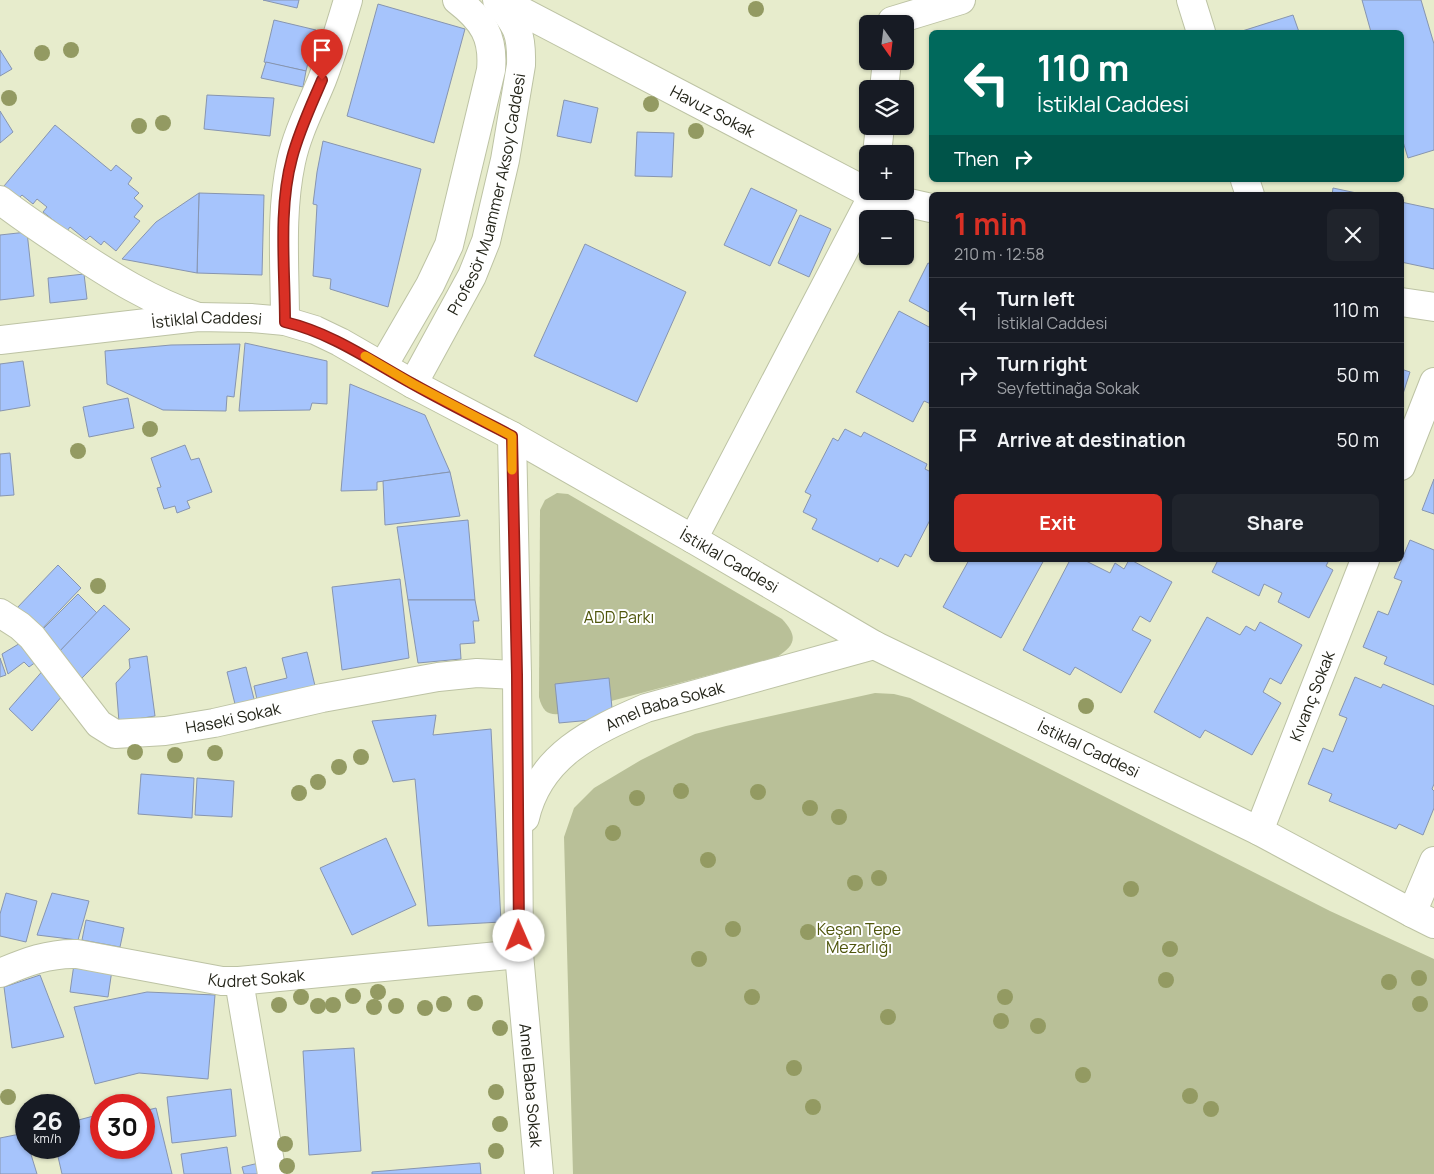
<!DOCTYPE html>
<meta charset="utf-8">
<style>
:root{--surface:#171b24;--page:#20242c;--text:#f1f3f6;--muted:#9ea1a6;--line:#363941;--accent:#d93025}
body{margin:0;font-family:Manrope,sans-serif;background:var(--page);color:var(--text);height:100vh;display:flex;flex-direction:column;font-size:19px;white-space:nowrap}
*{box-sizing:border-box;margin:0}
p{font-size:16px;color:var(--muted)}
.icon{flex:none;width:28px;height:28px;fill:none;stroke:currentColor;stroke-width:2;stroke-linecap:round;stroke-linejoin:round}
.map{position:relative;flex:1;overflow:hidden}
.panel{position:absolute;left:929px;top:192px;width:475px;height:370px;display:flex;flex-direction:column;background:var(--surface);border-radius:8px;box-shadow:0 1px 4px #0004}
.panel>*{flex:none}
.guide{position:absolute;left:929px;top:30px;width:475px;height:152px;border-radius:8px;box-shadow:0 1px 4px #0004;background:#00695c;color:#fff;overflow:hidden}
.needle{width:32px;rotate:166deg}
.fabs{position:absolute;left:859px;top:15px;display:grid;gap:10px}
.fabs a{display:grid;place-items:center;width:55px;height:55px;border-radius:8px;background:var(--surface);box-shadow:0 1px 4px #0004;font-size:25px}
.speed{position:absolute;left:15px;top:1094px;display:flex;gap:10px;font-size:25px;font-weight:700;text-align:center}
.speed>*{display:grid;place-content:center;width:65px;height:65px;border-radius:50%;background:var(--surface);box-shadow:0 1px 4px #0004;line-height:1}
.speed small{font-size:12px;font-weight:400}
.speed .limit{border:8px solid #d22;background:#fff;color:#111}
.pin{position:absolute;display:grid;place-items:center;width:42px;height:42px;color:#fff;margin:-51px -21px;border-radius:50% 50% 50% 0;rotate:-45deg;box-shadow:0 0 5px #0007}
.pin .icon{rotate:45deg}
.me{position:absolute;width:55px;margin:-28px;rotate:359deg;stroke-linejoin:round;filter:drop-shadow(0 0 4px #0008)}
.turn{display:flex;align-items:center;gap:18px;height:105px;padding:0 25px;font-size:22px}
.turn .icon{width:65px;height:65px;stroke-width:2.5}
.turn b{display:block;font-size:35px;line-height:42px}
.then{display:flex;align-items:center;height:48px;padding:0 25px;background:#0003;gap:10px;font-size:19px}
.round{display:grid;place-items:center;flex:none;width:52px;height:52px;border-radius:8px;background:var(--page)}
.headline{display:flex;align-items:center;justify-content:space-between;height:85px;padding:0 25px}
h1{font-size:30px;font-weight:700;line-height:38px;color:var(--accent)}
.button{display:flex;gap:10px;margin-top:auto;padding:10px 25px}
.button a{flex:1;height:58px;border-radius:8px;background:var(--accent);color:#fff;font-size:20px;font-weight:700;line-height:58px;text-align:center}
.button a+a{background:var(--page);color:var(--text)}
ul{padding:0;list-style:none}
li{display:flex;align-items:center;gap:15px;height:65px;padding:0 25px;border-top:1px solid var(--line)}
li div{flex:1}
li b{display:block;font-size:19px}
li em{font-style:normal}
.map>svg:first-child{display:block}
</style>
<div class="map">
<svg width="1434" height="1174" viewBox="0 0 1434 1174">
<rect width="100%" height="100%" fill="#e7eccc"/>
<g fill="#b9c098">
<path d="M557 493 568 494 782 619C798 636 796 645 777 657L566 713C550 716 543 714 539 697L540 510 545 500Z"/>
<path d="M875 693 894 694 910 698 1330 911 1434 959V1174H573L564 837 574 808 594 788 641 760 671 745 695 734 726 726Z"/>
</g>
<g fill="#a6c4fc" stroke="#8795af">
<path d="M263 0H299L297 8Z"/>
<path d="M1362 0H1421L1434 44V150L1408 158 1401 135V32H1371Z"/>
<path d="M378 4 465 29 434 143 347 116Z"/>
<path d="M1293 15 1299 32H1239Z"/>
<path d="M274 20 316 30 306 71 264 62Z"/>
<path d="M0 50 12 69 0 76Z"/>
<path d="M266 62 306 71 303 87 261 78Z"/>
<path d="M207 95 274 98 270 136 204 129Z"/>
<path d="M564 100 598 108 591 143 557 136Z"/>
<path d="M0 111 13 132 0 143Z"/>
<path d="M55 125 111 171 116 165 132 178 128 184 139 193 134 198 143 206 134 217 140 221 116 251 104 241 101 245 90 236 86 240 70 227 67 231 43 212 47 207 37 199 33 204 22 195 19 198 4 186Z"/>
<path d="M637 132 674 133 672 177 635 176Z"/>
<path d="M323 141 421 169 388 307 330 289 331 279 313 276 317 205 313 204 317 172Z"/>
<path d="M751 188 797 210 770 266 724 245Z"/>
<path d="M1333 188 1366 195H1332Z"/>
<path d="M199 193 264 195 262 275 197 273Z"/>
<path d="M199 193 197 273 122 259 156 222Z"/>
<path d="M1401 202 1434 209V269L1401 262Z"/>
<path d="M800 215 831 229 809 277 778 263Z"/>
<path d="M27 232 34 296 0 300V235Z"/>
<path d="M585 244 686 292 637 402 534 356Z"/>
<path d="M928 263 931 264V313L909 301Z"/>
<path d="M84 274 87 299 50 303 48 278Z"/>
<path d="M899 311 931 328V404L924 401 913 422 856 392Z"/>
<path d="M245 343 327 361V404L312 403 310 410 239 411Z"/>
<path d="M240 344 234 397 227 396 226 411 163 410 107 384 105 351 171 345Z"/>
<path d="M23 361 30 406 0 411V364Z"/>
<path d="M1401 369 1410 372 1401 400Z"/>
<path d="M350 384 425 415 450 472 377 482V490L341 491Z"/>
<path d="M128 398 134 428 89 437 83 407Z"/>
<path d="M845 429 861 437 864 432 927 464 925 469 931 472V518L911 557 905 554 898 567 880 558 878 562 812 529 817 519 803 512 811 495 805 492 833 438 838 441Z"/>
<path d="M185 445 191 460 199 458 212 492 187 501 190 508 177 513 175 506 164 509 157 488 161 487 151 458Z"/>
<path d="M10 453 14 495 0 496V454Z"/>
<path d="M450 472 460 516 385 525 383 481Z"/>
<path d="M1434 479V514L1422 510Z"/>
<path d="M468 520 475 600H408L397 527Z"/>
<path d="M1410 540 1434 550V685L1384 664 1387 657 1363 647 1378 611 1388 615 1402 581 1394 578Z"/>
<path d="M969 560H1044L1001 638 943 607Z"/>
<path d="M1070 560H1084L1110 573 1115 563 1124 569 1129 560H1131L1172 582 1150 622 1140 616 1132 630 1151 640 1121 693 1075 667 1070 675 1023 650Z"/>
<path d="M1218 560H1329L1326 566 1333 570 1309 618 1278 602 1282 593 1264 584 1259 596 1212 572Z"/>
<path d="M58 565 81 588 39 632 16 609Z"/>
<path d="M400 579 409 658 342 670 332 587Z"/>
<path d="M78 594 97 613 59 652 41 631Z"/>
<path d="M408 600H475L479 621H473L475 643 460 644 461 659 418 663Z"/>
<path d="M104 605 130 629 81 679 56 655Z"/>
<path d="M1207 617 1240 635 1246 626 1255 631 1260 622 1302 645 1281 684 1270 678 1263 692 1281 703 1252 755 1205 730 1200 738 1154 712Z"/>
<path d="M22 642 40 659 29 667 24 662 8 674 2 654Z"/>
<path d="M307 652 316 690 258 704 254 686 287 678 282 658Z"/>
<path d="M147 656 155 716 119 722 116 683 130 668 129 659Z"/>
<path d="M0 658 6 675 0 677Z"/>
<path d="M46 667 63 695 32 731 9 709Z"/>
<path d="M246 667 255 703 236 708 227 672Z"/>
<path d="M1355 677 1381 688 1383 684 1434 706V784L1432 789 1434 791V808L1423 835 1399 824 1396 829 1329 801 1332 794 1308 784 1323 748 1333 752 1347 718 1339 715Z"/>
<path d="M609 678 613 718 559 723 555 684Z"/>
<path d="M436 715 433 735 491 729 501 922 428 926 415 779 393 782 372 721Z"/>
<path d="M141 774 194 778 192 818 138 814Z"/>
<path d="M197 778 234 781 232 817 195 815Z"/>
<path d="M386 838 416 905 352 935 320 868Z"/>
<path d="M6 893 37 901 26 942 0 936V914Z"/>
<path d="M52 893 89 901 78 940 37 935Z"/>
<path d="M86 920 124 928 120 947 82 940Z"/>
<path d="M74 964 112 970 108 997 70 992Z"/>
<path d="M40 975 64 1037 12 1048 4 987Z"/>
<path d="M147 992 215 995 208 1079 139 1073 95 1084 74 1007Z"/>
<path d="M354 1048 361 1151 309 1155 303 1051Z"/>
<path d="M231 1089 236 1136 172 1143 167 1097Z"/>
<path d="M156 1108 172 1174H62L56 1148H69V1128L72 1127 71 1122 101 1114V1148H144V1111Z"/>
<path d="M25 1133 26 1148H29L37 1174H0V1138Z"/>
<path d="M227 1147 231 1174H184L181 1154Z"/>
<path d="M259 1163 262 1174H244L242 1167Z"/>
<path d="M480 1163 481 1174H372V1172Z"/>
</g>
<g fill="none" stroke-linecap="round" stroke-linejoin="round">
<defs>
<g id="minor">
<path id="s1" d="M500 0 873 195 931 208"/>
<path d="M1191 0 1201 32"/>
<path d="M892 21 961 0"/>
<path d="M884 89 887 61"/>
<path d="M877 154 880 126"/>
<path d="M1245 180 1250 195"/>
<path d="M0 200C22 217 46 233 69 248 111 276 151 301 198 317"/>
<path d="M1401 302 1434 307"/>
<path d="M285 321C285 268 280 214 291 162 297 133 311 107 322 80 332 54 340 27 348 0"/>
<path d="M383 366 430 285 449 245 491 70C494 37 483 20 457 0"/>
<path id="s2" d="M413 384 472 276 486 241 505 160 521 65C522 32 517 26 497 0"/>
<path id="s3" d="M512 436 517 675 519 954 539 1174"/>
<path d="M1401 466 1434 382"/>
<path d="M693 539 873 195V191"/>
<path id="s4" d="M0 613 20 626 32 637 99 724 115 734 165 731 214 723 322 698 438 677 477 673 517 675"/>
<path id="s5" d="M525 818C539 756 592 731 646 708L874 645"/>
<path id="s6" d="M1259 831 1365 560"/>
<path d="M1412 913 1434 861"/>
<path id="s7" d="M0 973C26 962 49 953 77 954L222 981H239L519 954"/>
<path d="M239 981 272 1174"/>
</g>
<g id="secondary">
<path id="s8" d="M0 340 198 317 251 318 285 321 315 330 340 342 413 384 512 436 693 539 874 645 1259 831 1412 913 1434 924"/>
</g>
</defs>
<use href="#minor" stroke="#bdc3a4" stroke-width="30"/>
<use href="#secondary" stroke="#bdc3a4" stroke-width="30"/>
<use href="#minor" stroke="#fff" stroke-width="28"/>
<use href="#secondary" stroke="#fff" stroke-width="28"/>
</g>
<g fill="#939a62">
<circle cx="756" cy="9" r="8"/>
<circle cx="71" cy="50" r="8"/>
<circle cx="42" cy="53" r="8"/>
<circle cx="9" cy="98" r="8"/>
<circle cx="651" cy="104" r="8"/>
<circle cx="163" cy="123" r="8"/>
<circle cx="139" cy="126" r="8"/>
<circle cx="696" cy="131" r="8"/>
<circle cx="150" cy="429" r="8"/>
<circle cx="78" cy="451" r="8"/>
<circle cx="98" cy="586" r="8"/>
<circle cx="1086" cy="706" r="8"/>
<circle cx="135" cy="752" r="8"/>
<circle cx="215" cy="753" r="8"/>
<circle cx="175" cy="755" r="8"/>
<circle cx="361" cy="757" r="8"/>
<circle cx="339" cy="767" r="8"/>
<circle cx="318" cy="782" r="8"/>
<circle cx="681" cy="791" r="8"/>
<circle cx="758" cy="792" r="8"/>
<circle cx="299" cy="793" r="8"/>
<circle cx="637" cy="798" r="8"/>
<circle cx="810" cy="808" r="8"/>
<circle cx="839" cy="817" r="8"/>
<circle cx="613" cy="833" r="8"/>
<circle cx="708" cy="860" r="8"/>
<circle cx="879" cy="878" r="8"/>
<circle cx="855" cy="883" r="8"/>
<circle cx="1131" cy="889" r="8"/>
<circle cx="733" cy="929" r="8"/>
<circle cx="808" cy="932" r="8"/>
<circle cx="1170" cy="949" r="8"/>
<circle cx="699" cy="959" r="8"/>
<circle cx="1419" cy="978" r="8"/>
<circle cx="1166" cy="980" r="8"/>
<circle cx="1389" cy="982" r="8"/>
<circle cx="378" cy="992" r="8"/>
<circle cx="353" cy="996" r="8"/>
<circle cx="301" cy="997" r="8"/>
<circle cx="752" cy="997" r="8"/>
<circle cx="1005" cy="997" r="8"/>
<circle cx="475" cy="1003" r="8"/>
<circle cx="444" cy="1004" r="8"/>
<circle cx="1420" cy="1004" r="8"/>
<circle cx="279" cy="1005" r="8"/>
<circle cx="333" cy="1005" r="8"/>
<circle cx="318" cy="1006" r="8"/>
<circle cx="396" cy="1006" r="8"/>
<circle cx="374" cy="1007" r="8"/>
<circle cx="425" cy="1008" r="8"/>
<circle cx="888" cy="1017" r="8"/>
<circle cx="1001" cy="1021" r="8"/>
<circle cx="1038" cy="1026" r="8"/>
<circle cx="500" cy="1028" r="8"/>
<circle cx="794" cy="1068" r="8"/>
<circle cx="1083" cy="1075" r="8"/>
<circle cx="496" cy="1092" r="8"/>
<circle cx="1190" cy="1096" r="8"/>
<circle cx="8" cy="1097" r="8"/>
<circle cx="813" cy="1107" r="8"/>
<circle cx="1211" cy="1109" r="8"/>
<circle cx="500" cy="1124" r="8"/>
<circle cx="285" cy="1144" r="8"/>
<circle cx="496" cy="1151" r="8"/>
<circle cx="287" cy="1166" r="8"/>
</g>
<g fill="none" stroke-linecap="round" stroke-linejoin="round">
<defs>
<path id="route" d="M322 80C311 106 299 131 292 158 278 209 285 269 285 322 332 333 371 361 413 384 445 402 479 419 512 436L517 675 519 936"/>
</defs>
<use href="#route" stroke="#8d1f18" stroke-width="12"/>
<use href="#route" stroke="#d93025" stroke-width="9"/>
<path stroke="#f59e0b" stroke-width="9" d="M365 356 413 384 512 436V470"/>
</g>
<g text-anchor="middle" stroke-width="4" stroke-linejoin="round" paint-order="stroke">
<g font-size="16" fill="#232419" stroke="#fff">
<text dy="6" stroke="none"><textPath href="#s1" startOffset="240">Havuz Sokak</textPath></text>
<text dy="6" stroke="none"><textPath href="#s2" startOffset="206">Profesör Muammer Aksoy Caddesi</textPath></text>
<text dy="6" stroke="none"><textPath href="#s8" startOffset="208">İstiklal Caddesi</textPath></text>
<text dy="6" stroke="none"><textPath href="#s8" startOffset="792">İstiklal Caddesi</textPath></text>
<text dy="6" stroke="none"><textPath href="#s6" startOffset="145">Kıvanç Sokak</textPath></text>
<text dy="6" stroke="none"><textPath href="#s5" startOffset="189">Amel Baba Sokak</textPath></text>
<text dy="6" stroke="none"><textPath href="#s4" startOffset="288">Haseki Sokak</textPath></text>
<text dy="6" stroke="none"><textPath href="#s8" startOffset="1198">İstiklal Caddesi</textPath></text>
<text dy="6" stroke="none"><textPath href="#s7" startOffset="262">Kudret Sokak</textPath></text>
<text dy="6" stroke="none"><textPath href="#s3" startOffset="650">Amel Baba Sokak</textPath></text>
</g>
<g font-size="16" fill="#4f560c" stroke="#fff">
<text x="619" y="623">ADD Parkı</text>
<text x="859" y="935">Keşan Tepe<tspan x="859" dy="18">Mezarlığı</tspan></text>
</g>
</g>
</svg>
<div class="fabs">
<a><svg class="needle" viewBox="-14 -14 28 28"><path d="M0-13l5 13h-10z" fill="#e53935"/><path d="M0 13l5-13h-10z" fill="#9ea1a6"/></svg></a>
<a><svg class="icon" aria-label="layers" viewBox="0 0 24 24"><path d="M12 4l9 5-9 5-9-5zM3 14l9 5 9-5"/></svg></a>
<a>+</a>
<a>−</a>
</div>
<div class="speed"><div>26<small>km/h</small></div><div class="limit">30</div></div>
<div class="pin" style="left:322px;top:80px;background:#d93025"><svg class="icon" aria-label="arrive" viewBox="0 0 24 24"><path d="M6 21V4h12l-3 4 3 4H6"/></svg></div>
<svg class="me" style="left:519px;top:936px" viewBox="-20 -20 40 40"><circle r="19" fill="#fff"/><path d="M0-13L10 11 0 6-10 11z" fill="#d93025"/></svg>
<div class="guide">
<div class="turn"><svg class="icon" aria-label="left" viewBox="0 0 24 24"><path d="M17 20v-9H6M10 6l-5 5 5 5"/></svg><div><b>110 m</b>İstiklal Caddesi</div></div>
<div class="then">Then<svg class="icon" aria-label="right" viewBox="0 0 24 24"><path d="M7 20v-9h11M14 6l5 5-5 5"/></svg></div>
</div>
<section class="panel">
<div class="headline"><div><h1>1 min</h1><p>210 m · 12:58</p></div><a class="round"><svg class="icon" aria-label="close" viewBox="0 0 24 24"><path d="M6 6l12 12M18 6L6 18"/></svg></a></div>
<ul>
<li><svg class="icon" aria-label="left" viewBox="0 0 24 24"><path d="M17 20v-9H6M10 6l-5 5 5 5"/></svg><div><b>Turn left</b><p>İstiklal Caddesi</p></div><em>110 m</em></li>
<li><svg class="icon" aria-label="right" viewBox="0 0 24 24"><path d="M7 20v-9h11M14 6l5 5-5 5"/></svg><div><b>Turn right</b><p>Seyfettinağa Sokak</p></div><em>50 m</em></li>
<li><svg class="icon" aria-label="arrive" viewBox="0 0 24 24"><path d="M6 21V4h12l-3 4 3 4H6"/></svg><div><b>Arrive at destination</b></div><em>50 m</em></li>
</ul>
<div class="button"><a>Exit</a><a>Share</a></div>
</section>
</div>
